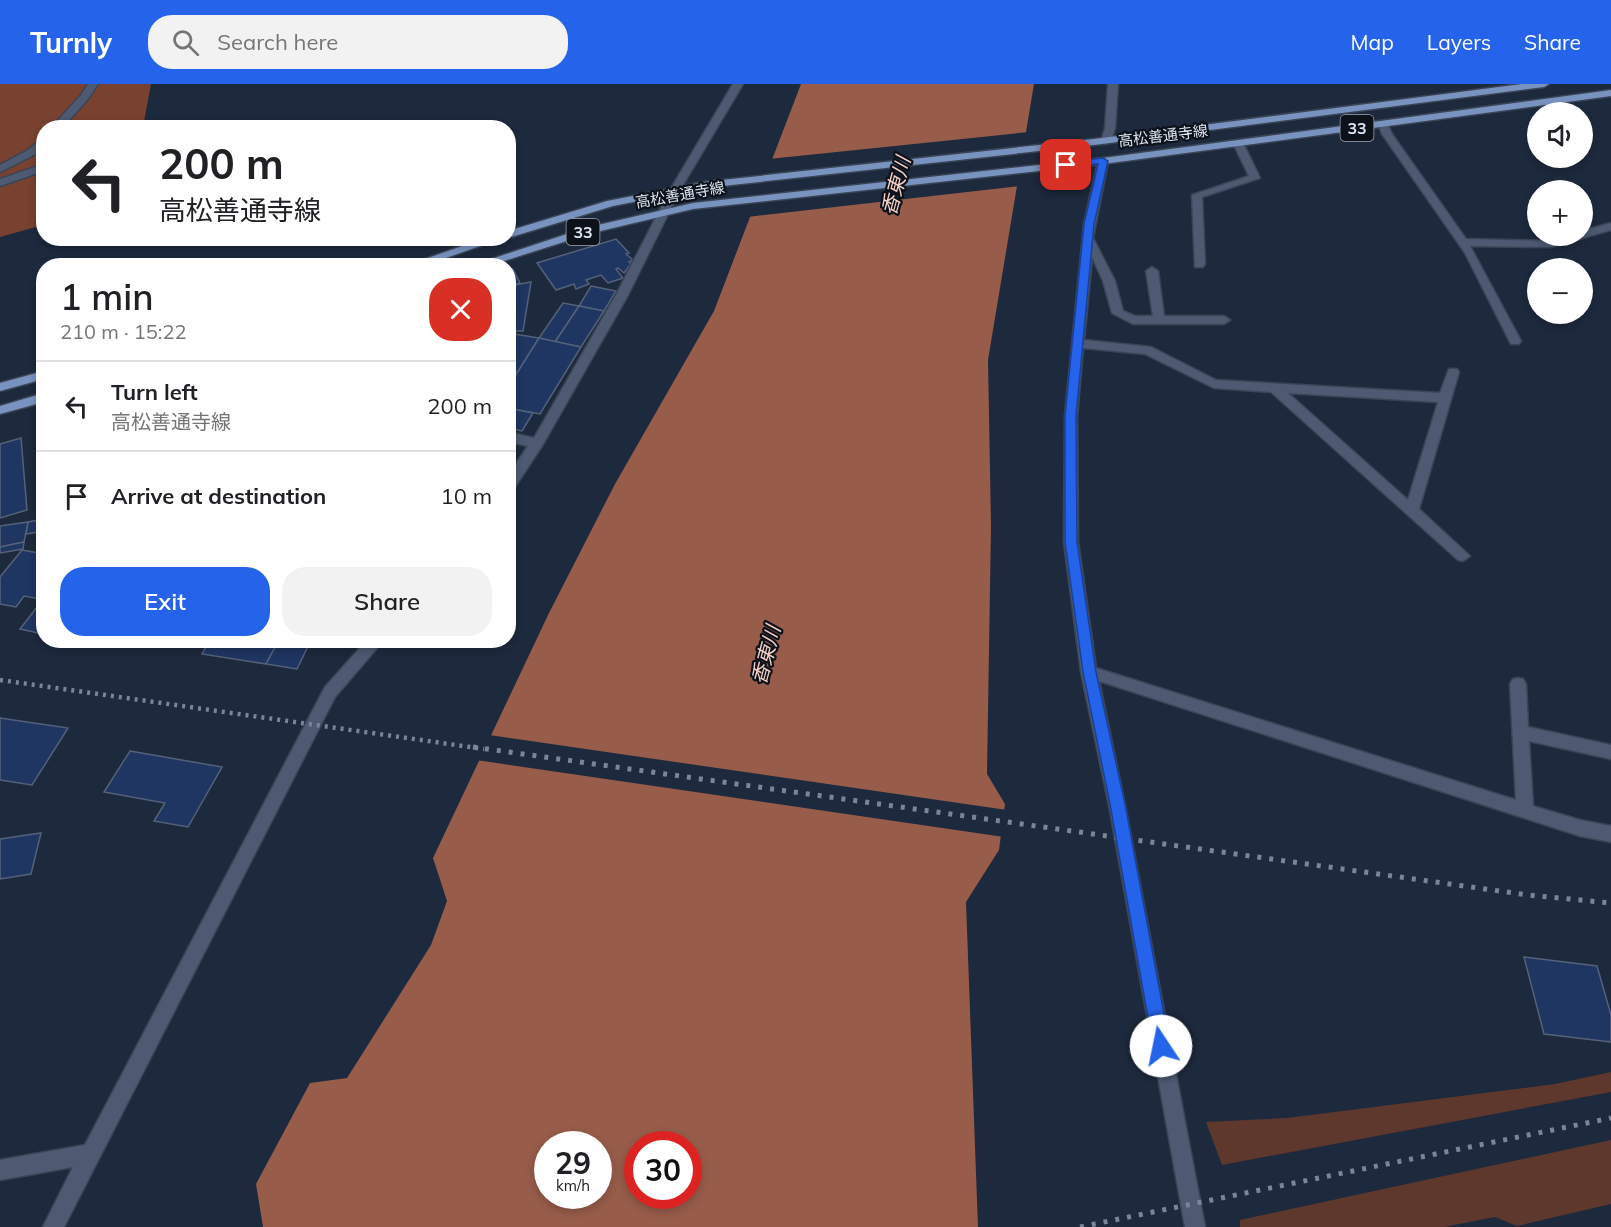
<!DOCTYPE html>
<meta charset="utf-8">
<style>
:root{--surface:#fff;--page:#f2f2f2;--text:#202124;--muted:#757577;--line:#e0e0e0;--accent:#2563eb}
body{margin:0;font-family:Mulish,"Noto Sans JP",sans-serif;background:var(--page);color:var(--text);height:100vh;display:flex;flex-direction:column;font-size:22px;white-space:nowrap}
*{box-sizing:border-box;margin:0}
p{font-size:20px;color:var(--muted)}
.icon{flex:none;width:33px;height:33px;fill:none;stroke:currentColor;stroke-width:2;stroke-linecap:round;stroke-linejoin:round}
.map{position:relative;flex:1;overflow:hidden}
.side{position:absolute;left:36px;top:174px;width:480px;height:390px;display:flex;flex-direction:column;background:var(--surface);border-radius:24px;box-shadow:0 3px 9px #0003}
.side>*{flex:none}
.hud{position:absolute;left:36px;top:36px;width:480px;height:126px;border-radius:24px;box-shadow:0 3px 9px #0003;background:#fff;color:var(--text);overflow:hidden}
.tools{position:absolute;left:1527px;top:18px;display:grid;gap:12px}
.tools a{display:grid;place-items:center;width:66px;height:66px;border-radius:50%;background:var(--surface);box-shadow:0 3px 9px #0003;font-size:30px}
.speed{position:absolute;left:534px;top:1047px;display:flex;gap:12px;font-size:30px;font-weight:700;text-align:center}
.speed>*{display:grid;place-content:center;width:78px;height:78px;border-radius:50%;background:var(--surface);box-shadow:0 3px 9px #0003;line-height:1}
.speed small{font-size:15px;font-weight:400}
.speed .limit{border:9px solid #d22;background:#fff;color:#111}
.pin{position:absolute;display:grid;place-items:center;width:51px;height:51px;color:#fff;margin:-26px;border-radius:12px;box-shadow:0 3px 9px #0006}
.me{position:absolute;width:66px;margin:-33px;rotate:349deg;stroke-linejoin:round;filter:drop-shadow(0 0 4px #0008)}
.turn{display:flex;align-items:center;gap:21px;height:126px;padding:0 24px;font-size:27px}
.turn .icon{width:78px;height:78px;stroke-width:2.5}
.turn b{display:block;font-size:42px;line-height:51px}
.round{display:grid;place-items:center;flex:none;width:63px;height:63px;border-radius:24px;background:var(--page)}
.headline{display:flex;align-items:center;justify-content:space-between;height:102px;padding:0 24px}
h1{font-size:36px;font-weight:600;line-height:45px}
.primary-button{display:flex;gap:12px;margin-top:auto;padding:12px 24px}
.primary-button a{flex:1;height:69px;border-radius:24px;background:var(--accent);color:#fff;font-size:24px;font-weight:600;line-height:69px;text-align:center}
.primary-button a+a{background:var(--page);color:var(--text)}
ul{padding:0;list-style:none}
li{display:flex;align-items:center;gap:18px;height:90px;padding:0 24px;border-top:2px solid var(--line)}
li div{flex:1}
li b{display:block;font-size:22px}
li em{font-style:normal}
header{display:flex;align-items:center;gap:36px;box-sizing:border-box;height:84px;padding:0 30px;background:var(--accent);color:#fff}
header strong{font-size:28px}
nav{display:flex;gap:33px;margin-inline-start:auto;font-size:21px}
.search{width:420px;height:54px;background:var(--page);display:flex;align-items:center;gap:15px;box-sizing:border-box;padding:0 21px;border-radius:24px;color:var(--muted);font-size:22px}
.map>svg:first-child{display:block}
</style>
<header>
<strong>Turnly</strong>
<div class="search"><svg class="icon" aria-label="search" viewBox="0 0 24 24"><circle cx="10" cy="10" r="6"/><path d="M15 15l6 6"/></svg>Search here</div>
<nav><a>Map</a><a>Layers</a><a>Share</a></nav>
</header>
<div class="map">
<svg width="1611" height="1143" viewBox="0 0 1611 1143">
<rect width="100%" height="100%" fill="#1d293d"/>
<g fill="#5e382d">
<path d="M1611 988V1008L1222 1081 1206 1038 1287 1034 1555 1000Z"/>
<path d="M1611 1056V1120L1517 1142 1495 1133 1444 1143H1240V1136Z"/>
</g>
<path fill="#794130" d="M0 0H151L143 43 44 44 43 141 0 153Z"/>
<path fill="#975c4a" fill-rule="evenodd" d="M801 0H1034L988 276 991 442 987 690 1005 720 999 766 966 818 978 1143H263L256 1100 310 999 347 994 431 861 447 817 433 774 549 529 615 400 714 227ZM548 1060H598V1112H548ZM638 1060H688V1112H638Z"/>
<g fill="#1d293d">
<path d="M1029 48 1020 102 747 133 769 75Z"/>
<path d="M489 651 1007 726 1004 753 476 676Z"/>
</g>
<g fill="#1f3662" stroke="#546179" stroke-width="1.5">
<path d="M616 155 629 169 626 170 633 176 629 178 631 180 624 189 618 184 616 185 623 194 608 199 601 191 586 196 589 200 576 205 574 200 556 206 537 179Z"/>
<path d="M513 185 520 199 509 202 508 207V186Z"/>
<path d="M531 198 523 247H508L509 202Z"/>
<path d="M591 202 616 207 604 227 579 222Z"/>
<path d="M563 219 579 222 555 258 539 254Z"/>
<path d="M579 222 604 227 581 263 555 258Z"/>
<path d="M508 249 539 254 514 294 508 293Z"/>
<path d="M539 254 581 263 540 330 508 324V293L514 294Z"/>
<path d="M508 324 533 329 522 347 508 344Z"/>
<path d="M21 354 27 426 0 434V360Z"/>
<path d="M44 435V441L38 448 26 450 28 438Z"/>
<path d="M28 438 24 458 0 463V442Z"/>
<path d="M24 458 23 465 0 469V463Z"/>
<path d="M22 466 44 470V510L40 515 24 512 16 523 0 520V493Z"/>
<path d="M44 514V544L38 549 20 545Z"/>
<path d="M210 556H279L266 580 202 570Z"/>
<path d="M279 556H311L297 585 266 580Z"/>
<path d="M0 634 68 644 32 701 0 696Z"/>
<path d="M130 667 222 683 188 743 154 737 165 719 104 708Z"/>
<path d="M41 749 31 790 0 795V755Z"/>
<path d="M1524 873 1597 882 1611 931V958L1544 950Z"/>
</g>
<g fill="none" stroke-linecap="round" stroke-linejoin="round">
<defs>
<g id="minor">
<path d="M88 0H98L88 15 62 44H51L81 11Z"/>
<path d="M733 0H743L680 106 628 211 542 362 513 406 508 407V391L528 362 508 358V348L534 354 616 211 670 106Z"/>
<path d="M1108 0H1118L1115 44 1111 57 1106 60 1101 57 1105 44Z"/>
<path d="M1379 38H1387L1392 50 1466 155 1551 157 1570 152H1582V147L1611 139V146L1551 163 1470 162 1521 257 1519 260H1511L1465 169 1382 50 1378 40Z"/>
<path d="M44 53V62L36 70 0 88V81L28 66Z"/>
<path d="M1234 57H1242L1260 94 1202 113 1205 180 1203 183H1195L1192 111 1249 92 1233 59Z"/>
<path d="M1103 74 1108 77 1093 154 1115 197 1123 227 1135 232H1153L1146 187 1152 183 1158 187 1164 232H1224L1230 236 1224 240H1133L1112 229 1103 197 1092 173 1084 256 1151 263 1216 296 1440 309 1449 285H1457L1459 288 1419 425 1470 472 1463 477 1458 476 1271 308 1214 304 1145 270 1083 264 1077 332 1078 458 1096 584 1516 716 1510 600 1513 595 1518 594 1523 595 1526 600 1528 643 1611 661V675L1529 657 1533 722 1580 736 1611 742V758L1580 752 1099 597 1125 721 1205 1143H1185L1109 721 1081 588 1064 458 1065 332 1084 140 1098 77ZM1288 309 1438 318 1408 416Z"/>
<path d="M44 80V87L0 102V95Z"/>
<path d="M367 556H384L335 613 64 1143H43L73 1083 0 1096V1076L85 1061 325 603Z"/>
</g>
<g id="major">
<path d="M1522 0H1549L1544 3 1094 61 704 104 613 122 508 154V147L607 117 704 98 1094 55Z"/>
<path d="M1611 6V12L1103 80 693 125 592 149 488 182H470L585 144 693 119 1103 74Z"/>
<path d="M485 154H503L423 182H405Z"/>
<path d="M44 287V295L0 307V299Z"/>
<path d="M44 309V318L0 330V322Z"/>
</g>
</defs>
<use href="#minor" stroke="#3a4455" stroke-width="3"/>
<use href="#major" stroke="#3a4455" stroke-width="3"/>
<use href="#minor" fill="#4d5a72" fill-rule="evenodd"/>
<use href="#major" fill="#7993c1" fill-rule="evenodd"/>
<path stroke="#7b8596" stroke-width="4.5" stroke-dasharray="3 5" stroke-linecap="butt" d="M0 596 484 665"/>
<g stroke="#7b8596" stroke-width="5" stroke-dasharray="4 8" stroke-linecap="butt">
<path d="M473 663 1528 811 1611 819"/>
<path d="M1080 1143 1611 1034"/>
</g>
</g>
<path fill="#2563eb" stroke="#184099" stroke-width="1.5" d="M1103 74 1108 77 1094 140 1076 332 1077 458 1096 588 1125 720 1170 962 1167 968 1161 970 1155 968 1153 962 1110 720 1083 588 1065 458V332L1084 140 1098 80 1066 84 1062 81 1066 78Z"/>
<g text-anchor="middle" stroke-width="4.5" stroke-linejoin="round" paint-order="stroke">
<g font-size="15" fill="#dde5f3" stroke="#0c111a">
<text transform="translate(1163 52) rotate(-7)" y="5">高松善通寺線</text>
<text transform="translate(680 111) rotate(-10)" y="5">高松善通寺線</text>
</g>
<g fill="#0c111a" stroke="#9ea5b2" stroke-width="1.5">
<rect x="1340.5" y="31" width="33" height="26" rx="4.5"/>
<rect x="566.5" y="135" width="33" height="26" rx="4.5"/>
</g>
<g font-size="16" font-weight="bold" fill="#dde5f3">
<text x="1357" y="50">33</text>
<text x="583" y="154">33</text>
</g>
<g font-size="20" font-style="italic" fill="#f6d1c6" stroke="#0c111a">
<text transform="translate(896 102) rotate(-75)" y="7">香東川</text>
<text transform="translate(766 571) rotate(-75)" y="7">香東川</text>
</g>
</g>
</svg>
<div class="tools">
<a><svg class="icon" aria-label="sound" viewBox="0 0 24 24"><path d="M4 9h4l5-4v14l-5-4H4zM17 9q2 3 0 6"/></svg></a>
<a>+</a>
<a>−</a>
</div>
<div class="speed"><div>29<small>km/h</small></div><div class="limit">30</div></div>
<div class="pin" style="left:1066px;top:81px;background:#d93025"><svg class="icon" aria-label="arrive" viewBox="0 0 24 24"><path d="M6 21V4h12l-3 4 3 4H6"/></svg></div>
<svg class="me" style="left:1161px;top:962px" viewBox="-20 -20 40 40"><circle r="19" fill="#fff"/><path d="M0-13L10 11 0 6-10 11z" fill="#2563eb"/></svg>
<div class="hud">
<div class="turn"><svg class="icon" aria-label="left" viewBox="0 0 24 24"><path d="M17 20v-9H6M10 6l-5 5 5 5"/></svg><div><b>200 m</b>高松善通寺線</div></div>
</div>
<section class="side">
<div class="headline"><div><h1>1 min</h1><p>210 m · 15:22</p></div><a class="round" style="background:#d93025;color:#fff"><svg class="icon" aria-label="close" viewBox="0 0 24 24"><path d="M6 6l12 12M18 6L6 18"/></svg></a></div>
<ul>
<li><svg class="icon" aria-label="left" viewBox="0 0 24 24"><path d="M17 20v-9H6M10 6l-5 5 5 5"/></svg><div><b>Turn left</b><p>高松善通寺線</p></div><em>200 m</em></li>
<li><svg class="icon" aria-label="arrive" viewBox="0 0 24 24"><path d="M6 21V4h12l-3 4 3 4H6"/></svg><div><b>Arrive at destination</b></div><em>10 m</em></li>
</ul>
<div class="primary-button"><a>Exit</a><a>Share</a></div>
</section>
</div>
